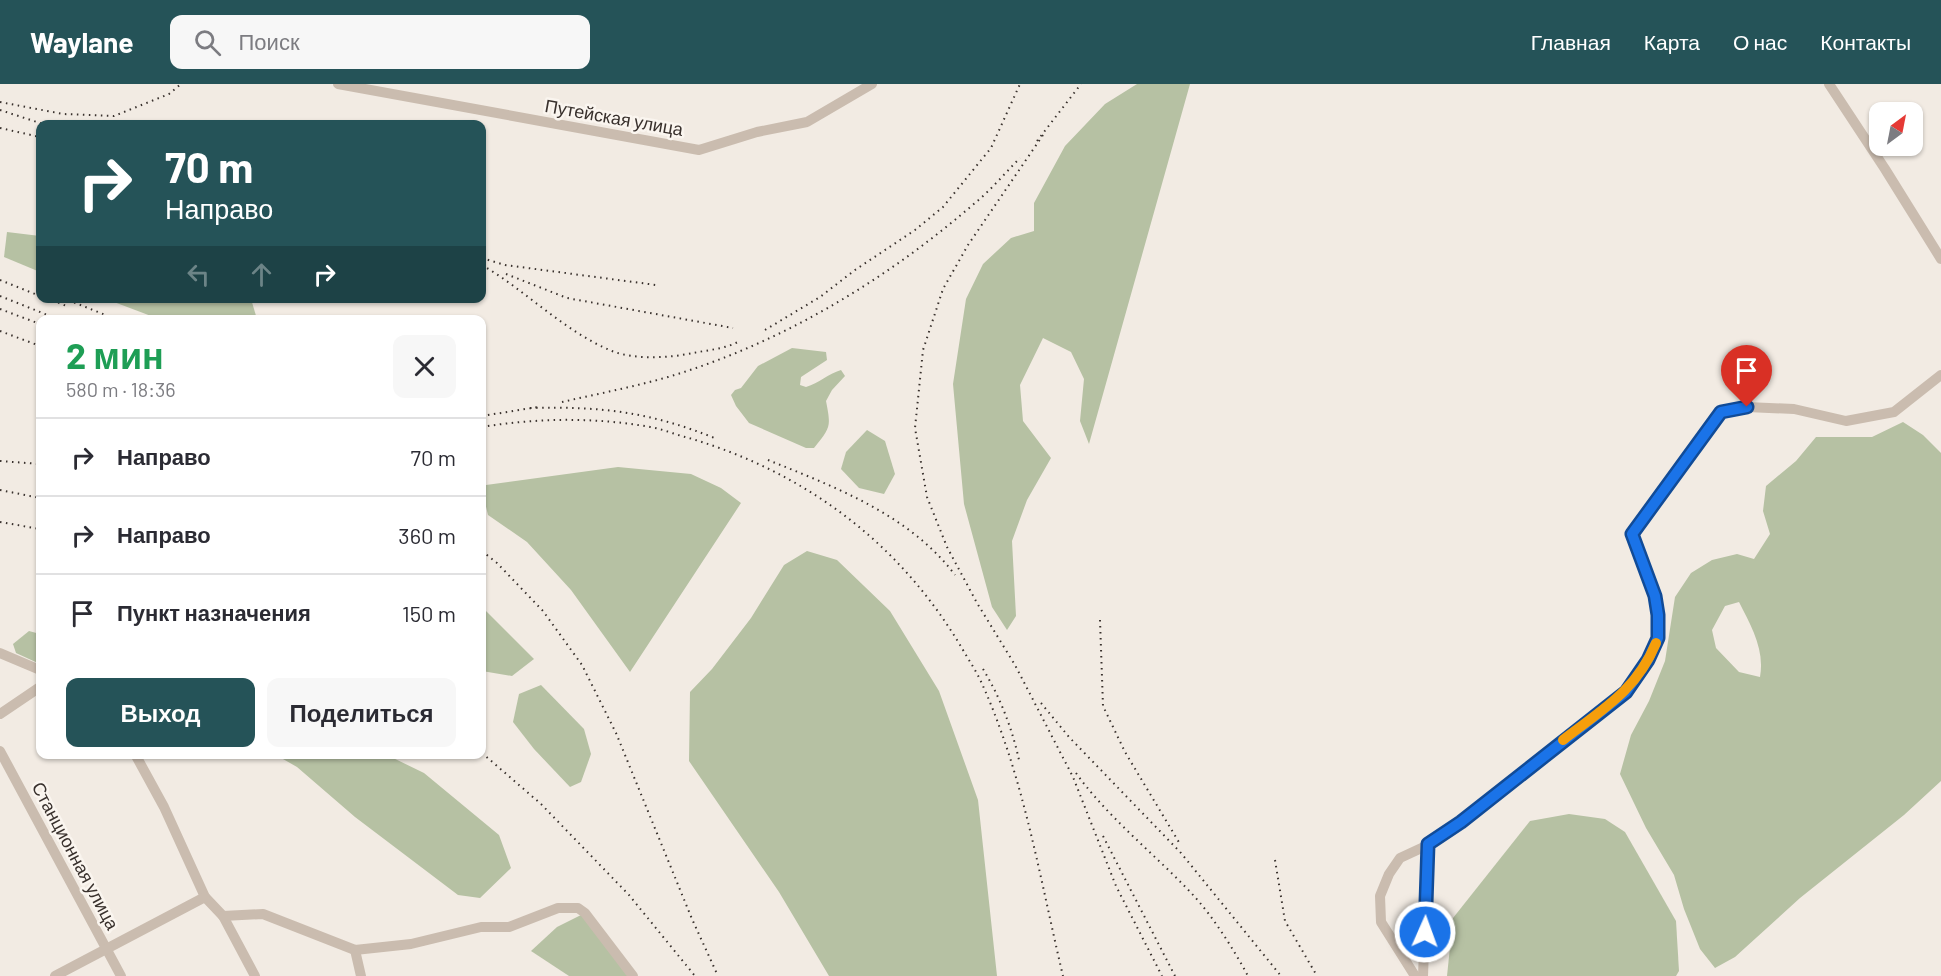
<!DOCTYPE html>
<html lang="ru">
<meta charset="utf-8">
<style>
:root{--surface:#fff;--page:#f7f7f7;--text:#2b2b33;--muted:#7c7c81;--line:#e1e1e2;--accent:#255358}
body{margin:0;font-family:Barlow,sans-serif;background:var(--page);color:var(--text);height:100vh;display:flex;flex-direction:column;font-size:22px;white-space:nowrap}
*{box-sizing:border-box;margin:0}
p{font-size:20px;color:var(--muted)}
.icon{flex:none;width:33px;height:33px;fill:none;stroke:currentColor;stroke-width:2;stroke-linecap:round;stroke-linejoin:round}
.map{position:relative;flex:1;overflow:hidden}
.panel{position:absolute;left:36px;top:231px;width:450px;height:444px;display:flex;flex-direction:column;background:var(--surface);border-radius:12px;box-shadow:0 2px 4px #0004}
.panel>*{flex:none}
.hud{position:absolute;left:36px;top:36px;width:450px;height:183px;border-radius:12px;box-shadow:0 2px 4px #0004;background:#255358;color:#fff;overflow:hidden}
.needle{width:39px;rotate:32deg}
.fabs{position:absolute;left:1869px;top:18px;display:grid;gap:12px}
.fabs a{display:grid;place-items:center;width:54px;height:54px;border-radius:12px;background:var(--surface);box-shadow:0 2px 4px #0004;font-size:30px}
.pin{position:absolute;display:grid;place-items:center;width:51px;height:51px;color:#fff;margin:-62px -26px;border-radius:50% 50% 50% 0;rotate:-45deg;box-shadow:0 0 6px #0007}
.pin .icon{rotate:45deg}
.me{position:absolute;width:66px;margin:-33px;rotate:2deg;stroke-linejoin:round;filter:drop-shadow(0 0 4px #0008)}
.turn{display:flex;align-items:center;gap:21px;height:126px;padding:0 30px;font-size:27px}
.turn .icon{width:78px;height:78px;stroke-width:2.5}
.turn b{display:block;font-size:42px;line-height:51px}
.lanes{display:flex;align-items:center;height:57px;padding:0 30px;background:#0003;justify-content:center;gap:30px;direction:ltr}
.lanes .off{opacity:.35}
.round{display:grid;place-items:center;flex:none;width:63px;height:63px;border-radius:12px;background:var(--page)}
.summary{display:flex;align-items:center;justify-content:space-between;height:102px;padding:0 30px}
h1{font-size:36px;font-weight:700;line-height:45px;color:#1e9e55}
.primary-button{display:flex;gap:12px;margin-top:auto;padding:12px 30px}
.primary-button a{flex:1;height:69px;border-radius:12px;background:var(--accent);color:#fff;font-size:24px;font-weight:700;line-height:69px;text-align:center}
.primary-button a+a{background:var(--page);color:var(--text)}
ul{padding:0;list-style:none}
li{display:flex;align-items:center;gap:18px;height:78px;padding:0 30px;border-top:2px solid var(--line)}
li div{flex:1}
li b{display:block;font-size:22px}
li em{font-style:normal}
header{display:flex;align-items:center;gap:36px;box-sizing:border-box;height:84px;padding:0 30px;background:var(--accent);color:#fff}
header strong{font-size:28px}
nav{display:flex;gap:33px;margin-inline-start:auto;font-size:21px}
.search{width:420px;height:54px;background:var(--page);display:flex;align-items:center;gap:15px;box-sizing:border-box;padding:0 21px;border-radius:12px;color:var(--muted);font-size:22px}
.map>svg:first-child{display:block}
</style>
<header>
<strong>Waylane</strong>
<div class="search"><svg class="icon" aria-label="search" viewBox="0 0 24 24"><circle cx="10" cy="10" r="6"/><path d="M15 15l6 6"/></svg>Поиск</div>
<nav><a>Главная</a><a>Карта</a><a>О нас</a><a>Контакты</a></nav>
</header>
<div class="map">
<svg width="1941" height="892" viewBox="0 0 1941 892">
<rect width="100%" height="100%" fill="#f2ebe3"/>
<g fill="#b6c1a3" fill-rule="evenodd">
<path d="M1137 0H1190L1089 360 1080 337 1084 295 1071 268 1043 254 1020 301 1023 337 1051 374 1027 416 1012 457 1016 532 1007 546 992 523 964 420 953 300 966 215 983 180 1011 154 1034 147V119L1065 62 1105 20Z"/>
<path d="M7 148 40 152V188L4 173Z"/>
<path d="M106 215H251L257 235H159Z"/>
<path d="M792 264 826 268 827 276 801 293 800 301 806 303C819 299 828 290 841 286L845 292 832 306 826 317C831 343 831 343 814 364H806L749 339 736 322 731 311 735 306 741 304 758 282Z"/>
<path d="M1903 338 1923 351 1941 369V697L1904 731 1800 814 1735 873 1715 884 1700 865 1684 825 1674 791 1646 744 1620 690 1631 651 1649 617 1665 577 1675 513 1691 489 1712 476 1737 470 1754 475 1770 450 1763 427 1766 402 1796 377 1816 353H1872ZM1739 518C1751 542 1765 565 1760 593L1739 588 1716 564 1712 546 1725 522Z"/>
<path d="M867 346 885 357 895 390 884 410 859 404 841 385 846 368Z"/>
<path d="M618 383 691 390 721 404 741 419 630 588 571 506 527 458 488 431 482 406 486 401Z"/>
<path d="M807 467 837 476 890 527 939 607 978 716 997 892H829L779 808 689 677 690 608 712 585 751 534 784 481Z"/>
<path d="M482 523 534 575 512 592 482 587Z"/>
<path d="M29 547 40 550V580L16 569 13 560Z"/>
<path d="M541 601 584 645 591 670 581 698 570 703 534 665 513 638 519 610Z"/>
<path d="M276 671H387L424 689 499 751 511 784 480 814 458 811 355 733 297 683Z"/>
<path d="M1569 730 1605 735 1625 748 1676 837 1679 887 1676 892H1447L1453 834 1530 737Z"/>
<path d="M585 829 633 892H569L531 867 557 843Z"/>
</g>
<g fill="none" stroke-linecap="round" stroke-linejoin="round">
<g stroke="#cabcaf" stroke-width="10">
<path d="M338 0 699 66 757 48 807 38 872 0"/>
<path d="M1829 0 1885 85 1941 175"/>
<path d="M0 569 40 586"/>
<path d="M0 630 40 603"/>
<path d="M0 667 121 892"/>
<path d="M135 670 164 723 205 813 223 832 255 892"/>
<path d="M223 832 263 830 355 866 411 860 481 843H509L558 824H578L585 829 633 892"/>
<path d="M355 866 361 892"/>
<path d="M55 892 205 813"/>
<path d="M1415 892 1381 838 1380 812 1389 790 1400 774 1428 761"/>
<path d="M1423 892 1428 761 1461 738 1626 608 1649 577 1658 554V531L1655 512 1632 450 1721 328 1747 323 1794 325 1846 337 1894 328 1941 291"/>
</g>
<g stroke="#39312d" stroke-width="2" stroke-dasharray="1.5 4.5" stroke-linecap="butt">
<path d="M0 18 63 30 114 32 169 10 181 0"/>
<path d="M0 26 43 40"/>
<path d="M0 44 40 53"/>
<path d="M1043 51 968 161 943 205 923 266 915 344 927 413 947 463 977 519 1015 581 1073 693 1116 802 1162 892"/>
<path d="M1037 57 1081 0"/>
<path d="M482 174 505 181 656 201"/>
<path d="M482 181C525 206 565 248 612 267 635 276 669 274 693 269 708 266 724 265 738 258"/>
<path d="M506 190 567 214 733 244"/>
<path d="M0 196 40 212"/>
<path d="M0 212 60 236"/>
<path d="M47 214 69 223"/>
<path d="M63 214 118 236"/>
<path d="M0 225 40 240"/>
<path d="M765 246 820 213 855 186 915 146 943 123 991 64 1020 0"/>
<path d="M0 247 40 262"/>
<path d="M562 318C597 310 633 303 668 293 782 259 886 196 975 119 991 106 1005 89 1020 74"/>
<path d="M530 324C600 322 651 328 717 355"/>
<path d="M482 332 538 323"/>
<path d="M482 343C536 334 595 333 650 343 663 345 676 351 689 354 807 389 901 460 963 566 970 578 978 590 983 602 1024 694 1040 795 1063 892"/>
<path d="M768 376C835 403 910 431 955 491"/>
<path d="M0 377 40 380"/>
<path d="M0 406 40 414"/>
<path d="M0 438 40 445"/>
<path d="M482 467 497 479 543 527 582 581 616 649 692 835 718 892"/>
<path d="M1100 536 1103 622 1125 668 1180 760"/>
<path d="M983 585C1000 613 1012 644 1019 676"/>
<path d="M1041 619 1069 653 1181 769 1281 892"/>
<path d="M482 669 541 720 629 811 695 892"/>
<path d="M1076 689C1109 735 1156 771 1194 812 1214 834 1234 866 1248 892"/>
<path d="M1103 752 1175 892"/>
<path d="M1275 776 1285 837 1317 892"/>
</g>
</g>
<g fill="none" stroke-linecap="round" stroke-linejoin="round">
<defs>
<path id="route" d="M1425 848 1428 760 1461 738 1626 608 1648 576 1658 554V531L1655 512 1632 450 1721 328 1747 323"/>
</defs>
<use href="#route" stroke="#114b97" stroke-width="15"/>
<use href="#route" stroke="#1a73e8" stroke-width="10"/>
<path stroke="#f59e0b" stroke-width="10" d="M1563 656C1603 625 1636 607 1656 559"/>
</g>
<g text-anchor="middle" stroke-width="5" stroke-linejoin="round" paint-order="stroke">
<g font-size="18" fill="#39312d" stroke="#faf5ef">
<text transform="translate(614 34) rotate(10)" y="6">Путейская улица</text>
<text transform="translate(75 772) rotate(62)" y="6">Станционная улица</text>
</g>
</g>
</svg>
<div class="fabs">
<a><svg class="needle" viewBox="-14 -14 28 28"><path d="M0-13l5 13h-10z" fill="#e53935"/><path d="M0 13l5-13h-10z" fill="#7c7c81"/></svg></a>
</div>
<div class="pin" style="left:1747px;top:323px;background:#d93025"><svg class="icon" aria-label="arrive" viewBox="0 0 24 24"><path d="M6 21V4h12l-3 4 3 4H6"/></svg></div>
<svg class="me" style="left:1425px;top:848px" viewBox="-20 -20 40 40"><circle r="17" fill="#1a73e8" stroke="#fff" stroke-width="3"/><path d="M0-11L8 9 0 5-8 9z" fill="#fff"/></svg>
<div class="hud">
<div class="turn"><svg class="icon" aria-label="right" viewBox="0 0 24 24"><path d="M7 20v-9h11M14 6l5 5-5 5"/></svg><div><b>70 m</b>Направо</div></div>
<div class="lanes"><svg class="icon off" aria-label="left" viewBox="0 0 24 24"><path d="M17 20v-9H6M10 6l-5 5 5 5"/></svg><svg class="icon off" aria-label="ahead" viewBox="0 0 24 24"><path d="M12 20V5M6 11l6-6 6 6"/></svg><svg class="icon" aria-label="right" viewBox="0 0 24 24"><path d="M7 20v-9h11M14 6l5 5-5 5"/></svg></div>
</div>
<section class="panel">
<div class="summary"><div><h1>2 мин</h1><p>580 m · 18:36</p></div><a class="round"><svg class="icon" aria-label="close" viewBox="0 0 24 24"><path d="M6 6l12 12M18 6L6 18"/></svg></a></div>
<ul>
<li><svg class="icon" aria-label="right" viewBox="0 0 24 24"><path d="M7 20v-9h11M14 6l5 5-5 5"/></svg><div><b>Направо</b></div><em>70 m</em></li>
<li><svg class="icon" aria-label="right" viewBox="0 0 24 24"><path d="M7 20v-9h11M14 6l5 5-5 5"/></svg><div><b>Направо</b></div><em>360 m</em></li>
<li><svg class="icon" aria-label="arrive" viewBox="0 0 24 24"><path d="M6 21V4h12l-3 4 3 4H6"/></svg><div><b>Пункт назначения</b></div><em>150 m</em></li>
</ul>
<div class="primary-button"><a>Выход</a><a>Поделиться</a></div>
</section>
</div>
